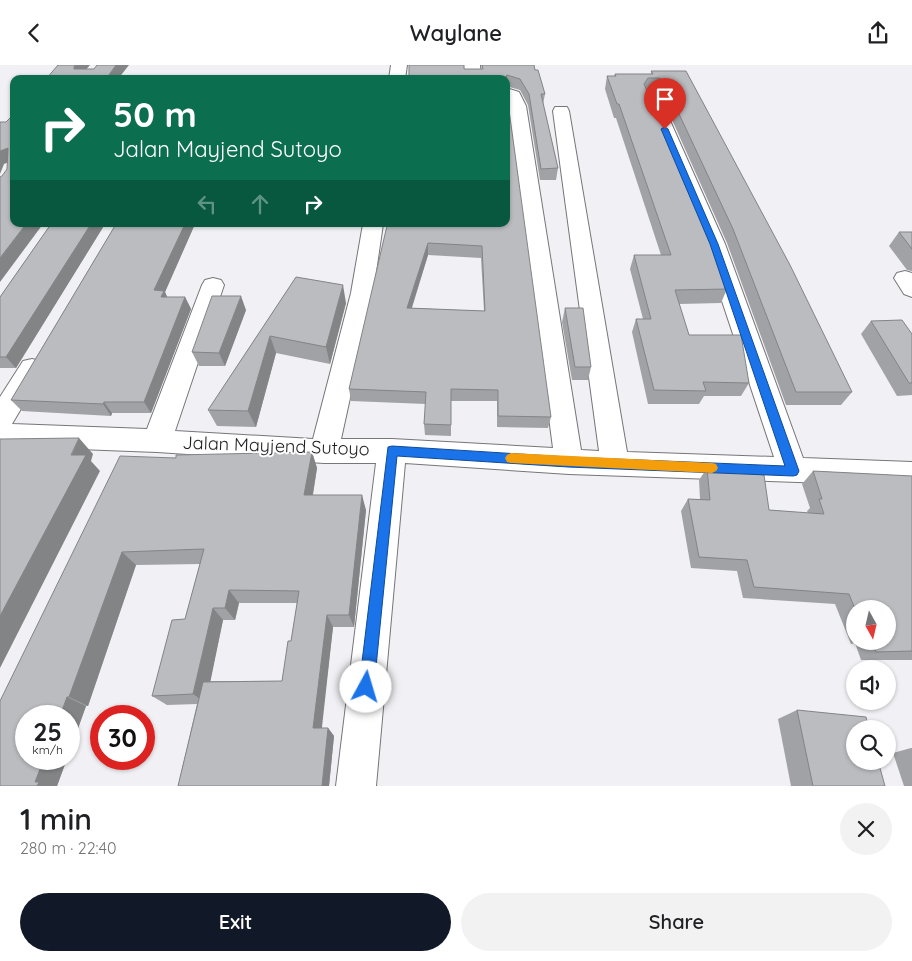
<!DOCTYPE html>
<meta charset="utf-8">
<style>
:root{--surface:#fff;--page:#f2f2f2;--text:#202124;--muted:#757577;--accent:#111827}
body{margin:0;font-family:Quicksand,sans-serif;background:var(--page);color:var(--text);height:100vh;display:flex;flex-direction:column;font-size:19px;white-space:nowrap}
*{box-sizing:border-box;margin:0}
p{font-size:16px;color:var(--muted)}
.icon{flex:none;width:28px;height:28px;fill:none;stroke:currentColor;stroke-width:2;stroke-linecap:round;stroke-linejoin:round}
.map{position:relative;height:721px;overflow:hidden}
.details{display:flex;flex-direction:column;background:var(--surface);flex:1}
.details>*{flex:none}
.guide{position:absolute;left:10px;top:10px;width:500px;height:152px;border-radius:10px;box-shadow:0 1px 4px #0004;background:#0b6e4f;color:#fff;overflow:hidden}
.needle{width:32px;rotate:172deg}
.tools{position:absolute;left:846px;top:535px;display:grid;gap:10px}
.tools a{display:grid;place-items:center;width:50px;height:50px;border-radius:50%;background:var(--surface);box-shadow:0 1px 4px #0004;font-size:25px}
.speed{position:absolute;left:15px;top:640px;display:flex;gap:10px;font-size:25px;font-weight:700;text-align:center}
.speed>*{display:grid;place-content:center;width:65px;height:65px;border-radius:50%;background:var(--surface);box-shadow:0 1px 4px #0004;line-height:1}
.speed small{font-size:12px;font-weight:400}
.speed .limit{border:8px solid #d22;background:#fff;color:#111}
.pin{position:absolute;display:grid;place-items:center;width:42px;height:42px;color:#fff;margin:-51px -21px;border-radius:50% 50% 50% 0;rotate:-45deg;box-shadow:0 0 5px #0007}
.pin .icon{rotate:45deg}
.me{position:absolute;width:55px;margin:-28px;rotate:6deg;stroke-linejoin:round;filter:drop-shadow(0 0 4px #0008)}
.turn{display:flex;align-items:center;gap:18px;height:105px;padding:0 20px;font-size:22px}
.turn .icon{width:65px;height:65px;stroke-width:2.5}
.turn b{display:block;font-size:35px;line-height:42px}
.lanes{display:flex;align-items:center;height:48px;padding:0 20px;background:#0003;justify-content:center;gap:25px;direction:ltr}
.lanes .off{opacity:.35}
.round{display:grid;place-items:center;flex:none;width:52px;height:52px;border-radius:26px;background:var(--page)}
.summary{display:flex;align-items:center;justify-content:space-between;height:85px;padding:0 20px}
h1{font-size:30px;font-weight:600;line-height:38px}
.cta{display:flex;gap:10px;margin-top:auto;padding:10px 20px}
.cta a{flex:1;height:58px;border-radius:30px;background:var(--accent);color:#fff;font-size:20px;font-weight:600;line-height:58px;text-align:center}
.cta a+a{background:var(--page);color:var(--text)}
header{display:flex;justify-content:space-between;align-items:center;height:65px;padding:0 20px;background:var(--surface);font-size:22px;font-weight:600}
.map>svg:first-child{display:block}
</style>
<header><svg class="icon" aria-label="back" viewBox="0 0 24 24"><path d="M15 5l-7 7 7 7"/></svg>Waylane<svg class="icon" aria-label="share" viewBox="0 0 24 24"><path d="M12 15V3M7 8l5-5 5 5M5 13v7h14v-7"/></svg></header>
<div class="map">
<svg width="912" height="721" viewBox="0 0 912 721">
<rect width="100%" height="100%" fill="#f1f0f4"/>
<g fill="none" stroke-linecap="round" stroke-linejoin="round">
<defs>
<g id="minor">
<path d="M391 0H407L405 14H389Z"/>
<path d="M464 0H480L481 14H465Z"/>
<path d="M506 23 519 27 526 41 581 385 599 386 553 46 555 42H567L569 46 627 387 774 392 703 179 643 31 645 28H657L659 31 725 179 803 393 912 397V421L569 409 405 398 376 721H336L376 398H324L157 387 0 381V332L23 296 32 294 41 296 45 303 12 359 147 364 202 220 205 215 213 213 221 215 224 220 175 366 313 374 351 228 363 159H383L373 228 341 374H392L553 383Z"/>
<path d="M905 206 912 208V232L904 229 894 213 897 208Z"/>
</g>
</defs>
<use href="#minor" stroke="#767579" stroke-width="2"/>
<use href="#minor" fill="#fff" fill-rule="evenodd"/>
</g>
<g fill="#a0a2a5" fill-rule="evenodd">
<path d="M481 0H534L535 5 545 29 543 39 558 103 556 115H540L528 40 520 25 506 21 464 4H482Z"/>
<path d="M651 6H686L852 327 841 340H786L727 178 661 30 657 26H648L727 224 721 238 679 239 689 270 749 318 741 331H704L699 339H648L632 267 636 254H643L630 204 634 190H661L616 53H614L605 24 607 11H614L615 9H651Z"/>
<path d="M51 159H105L16 303H0V232Z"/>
<path d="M116 159H195L165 227 167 232H185L191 244 151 348H112L111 351 22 346 11 335Z"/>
<path d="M388 159H506L551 352 548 363 497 362V336H451V371L425 370 424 359 426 339 351 336 349 324ZM428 190 481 193 484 246 412 243Z"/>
<path d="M899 167H912V206L907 205 889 181Z"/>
<path d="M296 212 346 238 330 299 276 288 256 362 217 361 208 345Z"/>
<path d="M565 243 591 302 588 315H572L562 257Z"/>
<path d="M246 245 225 301H199L192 287Z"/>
<path d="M871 256 912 269V330L897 331 861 269Z"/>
<path d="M312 387 317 403 313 430 366 445 354 562H333L321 663H328L334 671 329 721H178L197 639 167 640 152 631 185 554 200 499 136 500 88 641H86L57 721H0V636L176 393ZM239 538H297L291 576 282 616H210L223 555H235Z"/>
<path d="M707 403 769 445 808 448 807 446 810 443 802 419 813 406 912 411V595H861L855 578 851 579 835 539 743 533 737 506 691 503 681 446 688 434H700L699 415ZM855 544 888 576H855Z"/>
<path d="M797 645 885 721H791L778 654Z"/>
<path d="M911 683H912V721H904L893 688Z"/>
</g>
<g fill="#828486">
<path d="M75 0H90L79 13 74 4V2Z"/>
<path d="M116 0H129L118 14H106Z"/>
<path d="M507 10V21H506V14H505V12Z"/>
<path d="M8 83 14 95 4 99 0 109V86Z"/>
<path d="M26 159H43L0 217V193Z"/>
<path d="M91 159H105L16 303 6 292Z"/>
<path d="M185 159H195L165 227 170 238 167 243 154 225Z"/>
<path d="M428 178V190L408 254 407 243Z"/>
<path d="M343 220 346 238 330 299 326 282Z"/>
<path d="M241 231 246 245 225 301 219 288Z"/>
<path d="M185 232 191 244 151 348 144 337Z"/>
<path d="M270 271 276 288 256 362 248 346Z"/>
<path d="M104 337 112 348 111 351 103 339Z"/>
<path d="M79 373 93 389 91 396 100 406 0 603V551Z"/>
<path d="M312 387 317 403 310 446 304 430Z"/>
<path d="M362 430 366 445 354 562 349 550Z"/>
<path d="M122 487 136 500 88 641 69 632Z"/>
<path d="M229 525 239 538 235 555 225 543Z"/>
<path d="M213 543 223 555 206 638 193 629Z"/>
<path d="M327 550 333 562 321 671 313 663Z"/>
<path d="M67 632 86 641 69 689V651H60Z"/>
<path d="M328 663 334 671 329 721H322Z"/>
<path d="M44 694H67L57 721H37L35 717Z"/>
</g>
<g fill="#babcc0" stroke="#828486" fill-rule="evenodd">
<path d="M58 0H75L74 2V4H94L97 0H116L106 14H46Z"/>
<path d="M409 0H464V4H483L482 0H534L535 5H538L545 29H541L558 103 541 104 529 29 520 14 507 10 505 12V14H409Z"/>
<path d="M651 6H686L790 200 852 327H796L733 164 664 17 660 13H648L644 19 707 166 727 224 675 225 689 270H741L749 318 703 317 706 326 654 325 636 254H651L634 190H671L619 39H617L607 11H616L615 9H653Z"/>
<path d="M506 23 551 352 498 351V325L451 324V360L424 359 426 327 349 324 386 165 388 159H506ZM428 178 482 181 485 246 407 243Z"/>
<path d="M14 49V159H26L0 193V112L2 111 7 104 8 83 0 86V57H6Z"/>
<path d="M51 159H91L6 292H0V232Z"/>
<path d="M116 159H185L154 225 164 226 161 232H185L144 337H104L103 339 11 335Z"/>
<path d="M899 167H912V184Z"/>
<path d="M296 212 343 220 326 282 270 271 248 346 208 345Z"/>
<path d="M212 231H241L219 288 192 287Z"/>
<path d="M565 243H583L591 302H575Z"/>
<path d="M902 255 912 269V318H909L871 256Z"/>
<path d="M79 373 71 390H86L0 551V374Z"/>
<path d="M312 387 304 430H362L349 550H327L313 663H328L322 721H178L203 617 282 616 288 576H291L299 526 229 525 225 543H213L193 629 152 631 172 555 185 554 204 484 122 487 69 632H67L60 651H26V694H44L35 717H39L37 721H0V636L120 391 176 393V390Z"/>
<path d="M707 403 764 410 769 445 824 449 819 434H822L813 406 912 411V586L876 587 872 576H888V544H855L849 529 754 522 747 495 699 492 688 434 710 435Z"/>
<path d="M797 645 866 652 869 664H855V696H878L885 721H813Z"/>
</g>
<path fill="#1a73e8" stroke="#114b97" d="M665 62 668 64 718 179 799 406 797 410 793 411 568 402 397 391 374 622 372 628 366 630 361 628 359 622 388 382 392 381 568 392 785 401 710 179 661 64Z"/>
<path fill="#f59e0b" d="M511 388 712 398 716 399 718 403 716 406 712 408 511 398 507 397 505 393 507 390Z"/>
<g text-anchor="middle" stroke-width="4" stroke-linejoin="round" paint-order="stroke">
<g font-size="18" fill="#1e1d1f" stroke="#fefeff">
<text transform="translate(276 381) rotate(2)" y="6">Jalan Mayjend Sutoyo</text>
</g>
</g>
</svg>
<div class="tools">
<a><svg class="needle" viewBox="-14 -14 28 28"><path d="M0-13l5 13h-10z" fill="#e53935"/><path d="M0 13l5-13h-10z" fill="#757577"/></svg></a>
<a><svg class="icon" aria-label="sound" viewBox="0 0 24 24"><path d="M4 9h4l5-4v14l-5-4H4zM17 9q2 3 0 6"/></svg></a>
<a><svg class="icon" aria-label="search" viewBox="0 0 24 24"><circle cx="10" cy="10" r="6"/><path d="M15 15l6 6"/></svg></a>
</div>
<div class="speed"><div>25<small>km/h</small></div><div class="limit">30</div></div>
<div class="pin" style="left:665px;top:64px;background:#d93025"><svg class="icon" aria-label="arrive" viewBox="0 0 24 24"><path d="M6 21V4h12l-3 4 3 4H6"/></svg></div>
<svg class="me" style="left:366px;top:622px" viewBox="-20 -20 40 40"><circle r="19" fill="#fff"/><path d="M0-13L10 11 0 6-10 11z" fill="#1a73e8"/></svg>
<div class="guide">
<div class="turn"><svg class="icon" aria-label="right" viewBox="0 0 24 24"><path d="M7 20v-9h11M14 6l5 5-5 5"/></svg><div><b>50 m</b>Jalan Mayjend Sutoyo</div></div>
<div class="lanes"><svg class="icon off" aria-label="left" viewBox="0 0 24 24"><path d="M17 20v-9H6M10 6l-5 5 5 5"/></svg><svg class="icon off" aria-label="ahead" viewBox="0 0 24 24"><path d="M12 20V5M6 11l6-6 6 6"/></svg><svg class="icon" aria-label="right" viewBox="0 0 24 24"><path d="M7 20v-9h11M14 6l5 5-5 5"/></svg></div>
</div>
</div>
<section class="details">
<div class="summary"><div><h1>1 min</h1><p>280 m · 22:40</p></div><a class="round"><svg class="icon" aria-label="close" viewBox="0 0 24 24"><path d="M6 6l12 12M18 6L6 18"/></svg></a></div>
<div class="cta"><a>Exit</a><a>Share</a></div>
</section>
